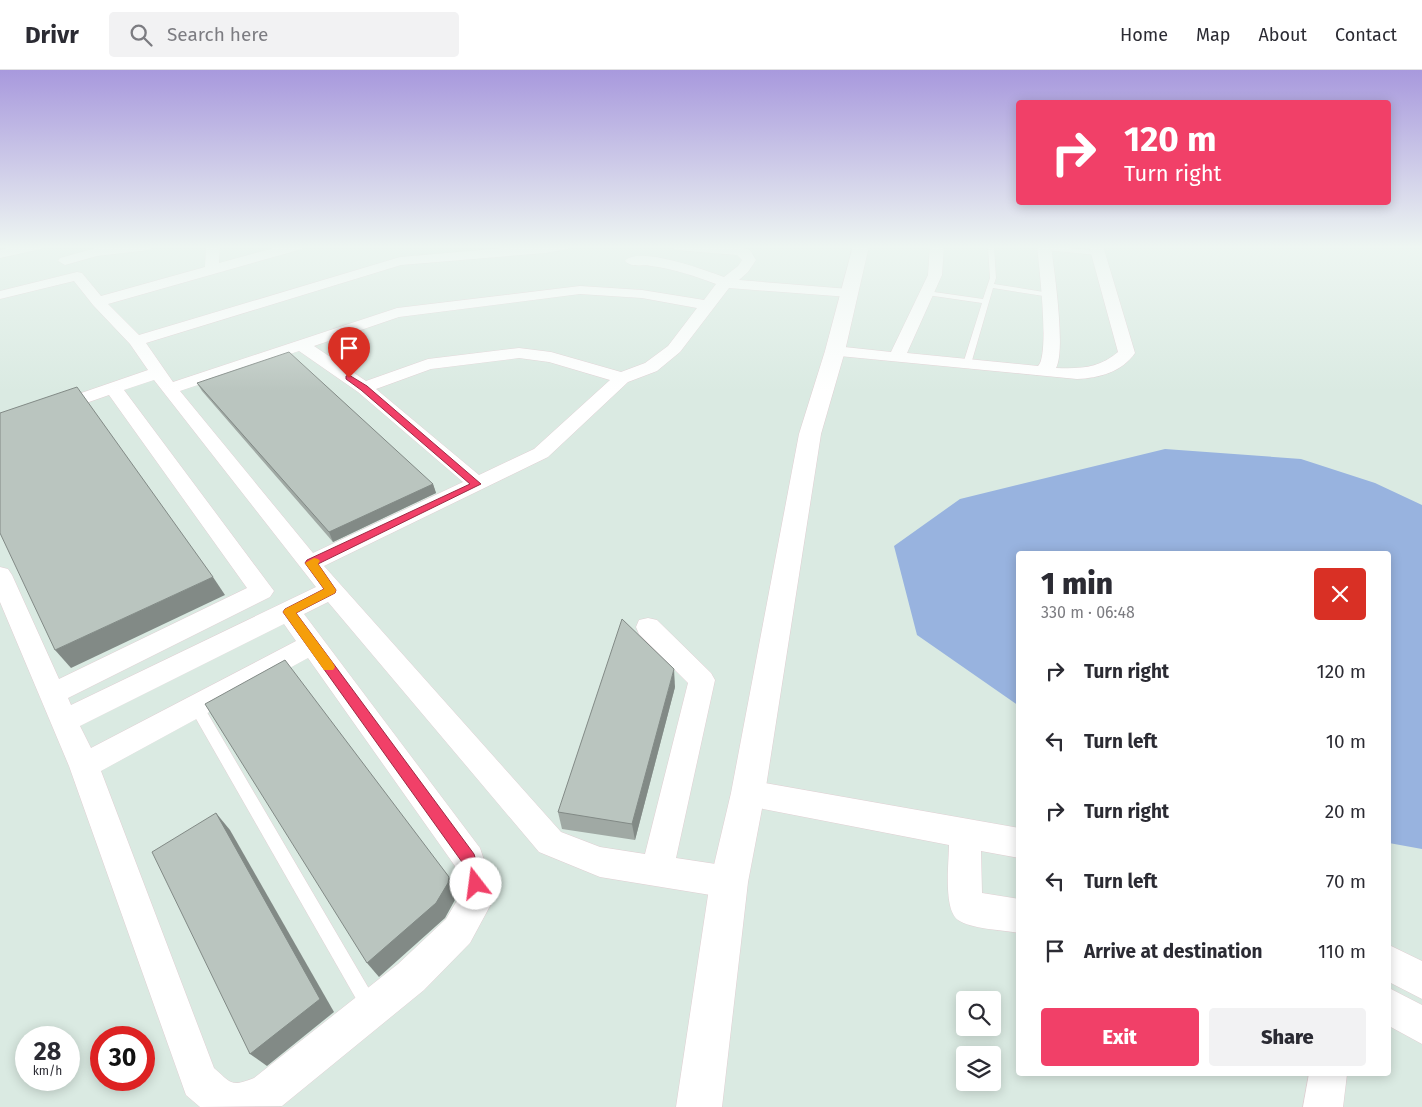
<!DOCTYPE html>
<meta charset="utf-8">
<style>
:root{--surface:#fff;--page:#f2f2f3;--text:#2b2b33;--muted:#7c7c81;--line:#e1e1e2;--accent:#f14068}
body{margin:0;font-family:"Fira Sans",sans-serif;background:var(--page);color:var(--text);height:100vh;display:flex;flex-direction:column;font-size:19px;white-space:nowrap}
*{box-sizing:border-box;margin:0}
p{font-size:16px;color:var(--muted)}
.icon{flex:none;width:28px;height:28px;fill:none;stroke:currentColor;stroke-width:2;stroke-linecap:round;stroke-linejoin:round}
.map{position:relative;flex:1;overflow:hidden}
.side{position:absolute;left:1016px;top:481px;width:375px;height:525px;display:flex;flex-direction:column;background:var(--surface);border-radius:5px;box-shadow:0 2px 12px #0003}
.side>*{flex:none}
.banner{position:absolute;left:1016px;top:30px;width:375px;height:105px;border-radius:5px;box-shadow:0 2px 12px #0003;background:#f14068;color:#fff;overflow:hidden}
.fabs{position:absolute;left:956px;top:921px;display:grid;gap:10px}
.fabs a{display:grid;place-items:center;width:45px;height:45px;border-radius:5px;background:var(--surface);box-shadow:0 2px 12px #0003;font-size:25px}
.speed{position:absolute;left:15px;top:956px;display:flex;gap:10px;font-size:25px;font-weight:700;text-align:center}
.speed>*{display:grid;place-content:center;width:65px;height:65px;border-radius:50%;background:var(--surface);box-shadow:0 2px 12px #0003;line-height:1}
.speed small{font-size:12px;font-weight:400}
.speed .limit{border:8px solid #d22;background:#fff;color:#111}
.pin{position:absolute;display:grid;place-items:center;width:42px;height:42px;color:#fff;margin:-51px -21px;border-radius:50% 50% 50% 0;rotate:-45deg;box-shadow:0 0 5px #0007}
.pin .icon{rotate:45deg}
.me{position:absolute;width:55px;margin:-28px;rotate:345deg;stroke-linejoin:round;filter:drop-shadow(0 0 4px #0008)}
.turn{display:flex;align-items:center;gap:18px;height:105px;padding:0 25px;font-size:22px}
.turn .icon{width:65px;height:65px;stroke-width:2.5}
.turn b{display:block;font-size:35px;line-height:42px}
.round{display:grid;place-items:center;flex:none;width:52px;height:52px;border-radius:5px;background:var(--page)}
.headline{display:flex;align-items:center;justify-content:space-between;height:85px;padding:0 25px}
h1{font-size:30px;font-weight:800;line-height:38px}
.primary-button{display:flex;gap:10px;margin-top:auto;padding:10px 25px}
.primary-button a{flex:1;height:58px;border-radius:5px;background:var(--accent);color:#fff;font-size:20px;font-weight:800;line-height:58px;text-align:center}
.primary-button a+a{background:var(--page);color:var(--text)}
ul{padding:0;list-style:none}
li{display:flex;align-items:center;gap:15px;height:70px;padding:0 25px}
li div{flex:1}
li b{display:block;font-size:19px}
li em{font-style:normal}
header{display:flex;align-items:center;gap:30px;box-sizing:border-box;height:70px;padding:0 25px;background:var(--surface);border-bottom:1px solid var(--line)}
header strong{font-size:24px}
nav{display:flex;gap:28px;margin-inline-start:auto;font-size:18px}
.search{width:350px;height:45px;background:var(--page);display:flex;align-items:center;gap:12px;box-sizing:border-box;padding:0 18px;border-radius:5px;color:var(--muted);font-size:19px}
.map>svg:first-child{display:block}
</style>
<header>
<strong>Drivr</strong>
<div class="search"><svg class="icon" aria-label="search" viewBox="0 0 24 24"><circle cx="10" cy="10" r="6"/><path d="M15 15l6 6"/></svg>Search here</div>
<nav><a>Home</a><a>Map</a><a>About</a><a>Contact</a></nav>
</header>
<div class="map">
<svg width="1422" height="1037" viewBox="0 0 1422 1037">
<rect width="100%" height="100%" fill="#daeae2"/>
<path fill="#98b3df" d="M1165 379 1301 389 1375 413 1422 435V779L1389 773V484H1019V636L917 565 894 476 960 429Z"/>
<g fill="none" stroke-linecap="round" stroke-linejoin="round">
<defs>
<g id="lane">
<path d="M988 176H994L996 208 994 214 1050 223 1054 225 1050 227 993 218 971 294 967 296 963 294 982 233 927 225 924 223 927 221 983 229 990 208Z"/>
<path d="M1047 176 1097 181 1100 183 1097 185 1045 180 1042 178Z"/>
<path d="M196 631 201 632 375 929 378 935 375 941 369 944 363 941 191 640 190 636 191 632Z"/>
</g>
<g id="street">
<path d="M16 176H42L41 179 0 188V180Z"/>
<path d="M111 176H155L149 180 97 186 65 195 58 191 60 188 96 178Z"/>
<path d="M206 176H220L219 193 281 176H303L302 179 108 234 139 265 400 187 529 176H569L568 179 545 183 401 195 146 273 173 312 397 238 580 216 642 220 704 230 716 214C694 206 675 199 651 196 643 194 631 198 625 191 638 175 707 201 724 207L738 196 742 190 737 185 676 180 670 176C695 176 725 172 750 180L756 190 748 202 739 210 849 219 854 220 856 223 854 226 849 227 729 218 680 282 657 301 628 312 548 387 324 496 561 762 600 777 645 784 688 613 639 564 636 557 639 550 648 548 657 550 711 603 715 610 676 788 729 796 741 801 745 812 741 823 729 828 600 807 539 782 328 532 304 544 480 778 492 814 491 834 470 873 424 920 282 1036 200 1037 186 1025 69 696 0 532V497L8 499 12 505 59 609 247 518 109 325 0 363V351L148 300 130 274 93 235 74 211 0 229V221L77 202 82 203 101 226 205 197ZM580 224 642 228 697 238 668 276 645 293 621 302 551 282 519 278 428 289 366 311 314 276 399 247ZM299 281 358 322 463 412 313 483 180 321ZM519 288 549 292 610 310 534 379 479 405 376 319 431 299ZM154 310 316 517 71 635 68 628 270 527 274 521 124 320ZM284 554 296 571 91 678 80 656ZM308 588 455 796 460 814 458 829 446 849 398 894 254 1008C231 1017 232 1014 214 998L101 701Z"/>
<path d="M930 176H944L942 205 907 283 1038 296C1050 285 1039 196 1037 176H1051C1054 199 1066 280 1056 298 1081 299 1099 298 1118 282L1089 176H1103L1135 283C1122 302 1099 308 1077 309L829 285 827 281 829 277 835 276 891 282 928 205Z"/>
<path d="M748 710 1019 758V788L981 781 982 823 1019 829V863C1003 860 971 859 958 850 943 839 949 792 949 775L748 736 737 732 733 723 737 714Z"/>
<path d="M1389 875 1422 891V929L1389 912Z"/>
<path d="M1389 918 1422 935V974L1389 956Z"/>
<path d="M1309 1004H1347L1343 1037H1303Z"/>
</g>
<path id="secondary" d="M853 176H869L845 281 821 364 765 723 748 812 722 1037H676L710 812 731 723 799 364 825 281Z"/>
</defs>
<use href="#lane" stroke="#e1cfd3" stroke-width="1"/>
<use href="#street" stroke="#e1cfd3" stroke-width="1"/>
<use href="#secondary" stroke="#e1cfd3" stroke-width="1"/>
<use href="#lane" fill="#fff" fill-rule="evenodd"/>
<use href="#street" fill="#fff" fill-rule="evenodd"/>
<use href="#secondary" fill="#fff" fill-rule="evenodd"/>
</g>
<g fill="#a0a9a4">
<path d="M197 313 433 414 436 423 333 472 202 321Z"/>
<path d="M675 617 635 770 562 759 558 742Z"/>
</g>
<g fill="#828a86">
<path d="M433 414 436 423 333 472 329 462Z"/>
<path d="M213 507 225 525 71 598 55 580Z"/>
<path d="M674 599 675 617 635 770 632 754Z"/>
<path d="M216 743 230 760 334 942 267 996 250 984Z"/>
<path d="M449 807 457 822 456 828 445 848 379 907 367 893Z"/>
</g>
<g fill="#bac5bf" stroke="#828a86">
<path d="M289 282 433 414 329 462 197 313Z"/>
<path d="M77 317 213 507 55 580 0 463V343Z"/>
<path d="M622 549 674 599 632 754 558 742Z"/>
<path d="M285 590 449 807 448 813 436 833 367 893 205 634Z"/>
<path d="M216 743 320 929 250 984 152 782Z"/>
</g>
<linearGradient id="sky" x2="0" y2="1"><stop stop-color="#a899dd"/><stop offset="0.55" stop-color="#eef6f2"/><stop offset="1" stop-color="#eef6f2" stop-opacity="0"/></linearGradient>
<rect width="1422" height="321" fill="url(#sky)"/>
<path fill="#f14068" stroke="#9d2a44" d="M349 305 367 316 481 414 318 494 336 520 335 523 296 543 474 784 483 814 481 819 476 821 470 819 462 792 283 542 285 539 324 519 305 493 307 490 470 414 361 320 346 309V306Z"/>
<path fill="#f59e0b" d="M314 488 318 489 320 491 318 494 336 520 335 523 296 543 333 593 335 597 333 600H324L283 542 285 539 324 519 305 493Z"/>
</svg>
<div class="fabs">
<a><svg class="icon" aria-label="search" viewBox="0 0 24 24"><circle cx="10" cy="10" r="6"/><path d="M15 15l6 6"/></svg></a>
<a><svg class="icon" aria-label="layers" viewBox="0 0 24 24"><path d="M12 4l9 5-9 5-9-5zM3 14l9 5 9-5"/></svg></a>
</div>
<div class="speed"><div>28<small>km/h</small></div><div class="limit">30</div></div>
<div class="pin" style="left:349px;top:308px;background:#d93025"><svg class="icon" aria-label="arrive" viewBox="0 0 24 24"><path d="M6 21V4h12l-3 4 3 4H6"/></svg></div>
<svg class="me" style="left:476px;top:814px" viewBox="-20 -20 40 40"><circle r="19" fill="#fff"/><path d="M0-13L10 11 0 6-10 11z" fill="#f14068"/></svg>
<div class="banner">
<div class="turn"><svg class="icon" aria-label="right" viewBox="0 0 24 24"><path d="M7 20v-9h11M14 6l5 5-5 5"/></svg><div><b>120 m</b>Turn right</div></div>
</div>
<section class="side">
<div class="headline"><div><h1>1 min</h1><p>330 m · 06:48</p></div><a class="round" style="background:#d93025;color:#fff"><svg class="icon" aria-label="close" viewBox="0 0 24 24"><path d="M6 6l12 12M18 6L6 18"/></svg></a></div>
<ul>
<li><svg class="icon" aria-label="right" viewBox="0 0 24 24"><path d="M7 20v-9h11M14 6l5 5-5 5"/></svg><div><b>Turn right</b></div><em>120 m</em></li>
<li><svg class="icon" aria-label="left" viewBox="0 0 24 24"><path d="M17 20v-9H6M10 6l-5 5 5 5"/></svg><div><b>Turn left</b></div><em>10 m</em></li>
<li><svg class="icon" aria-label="right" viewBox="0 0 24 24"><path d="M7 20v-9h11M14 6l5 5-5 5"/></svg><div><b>Turn right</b></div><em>20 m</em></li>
<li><svg class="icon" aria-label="left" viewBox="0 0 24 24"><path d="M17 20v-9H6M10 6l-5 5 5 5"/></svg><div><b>Turn left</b></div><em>70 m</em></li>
<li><svg class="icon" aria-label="arrive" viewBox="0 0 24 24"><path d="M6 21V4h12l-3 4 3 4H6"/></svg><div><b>Arrive at destination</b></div><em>110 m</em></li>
</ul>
<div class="primary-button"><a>Exit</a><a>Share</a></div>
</section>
</div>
